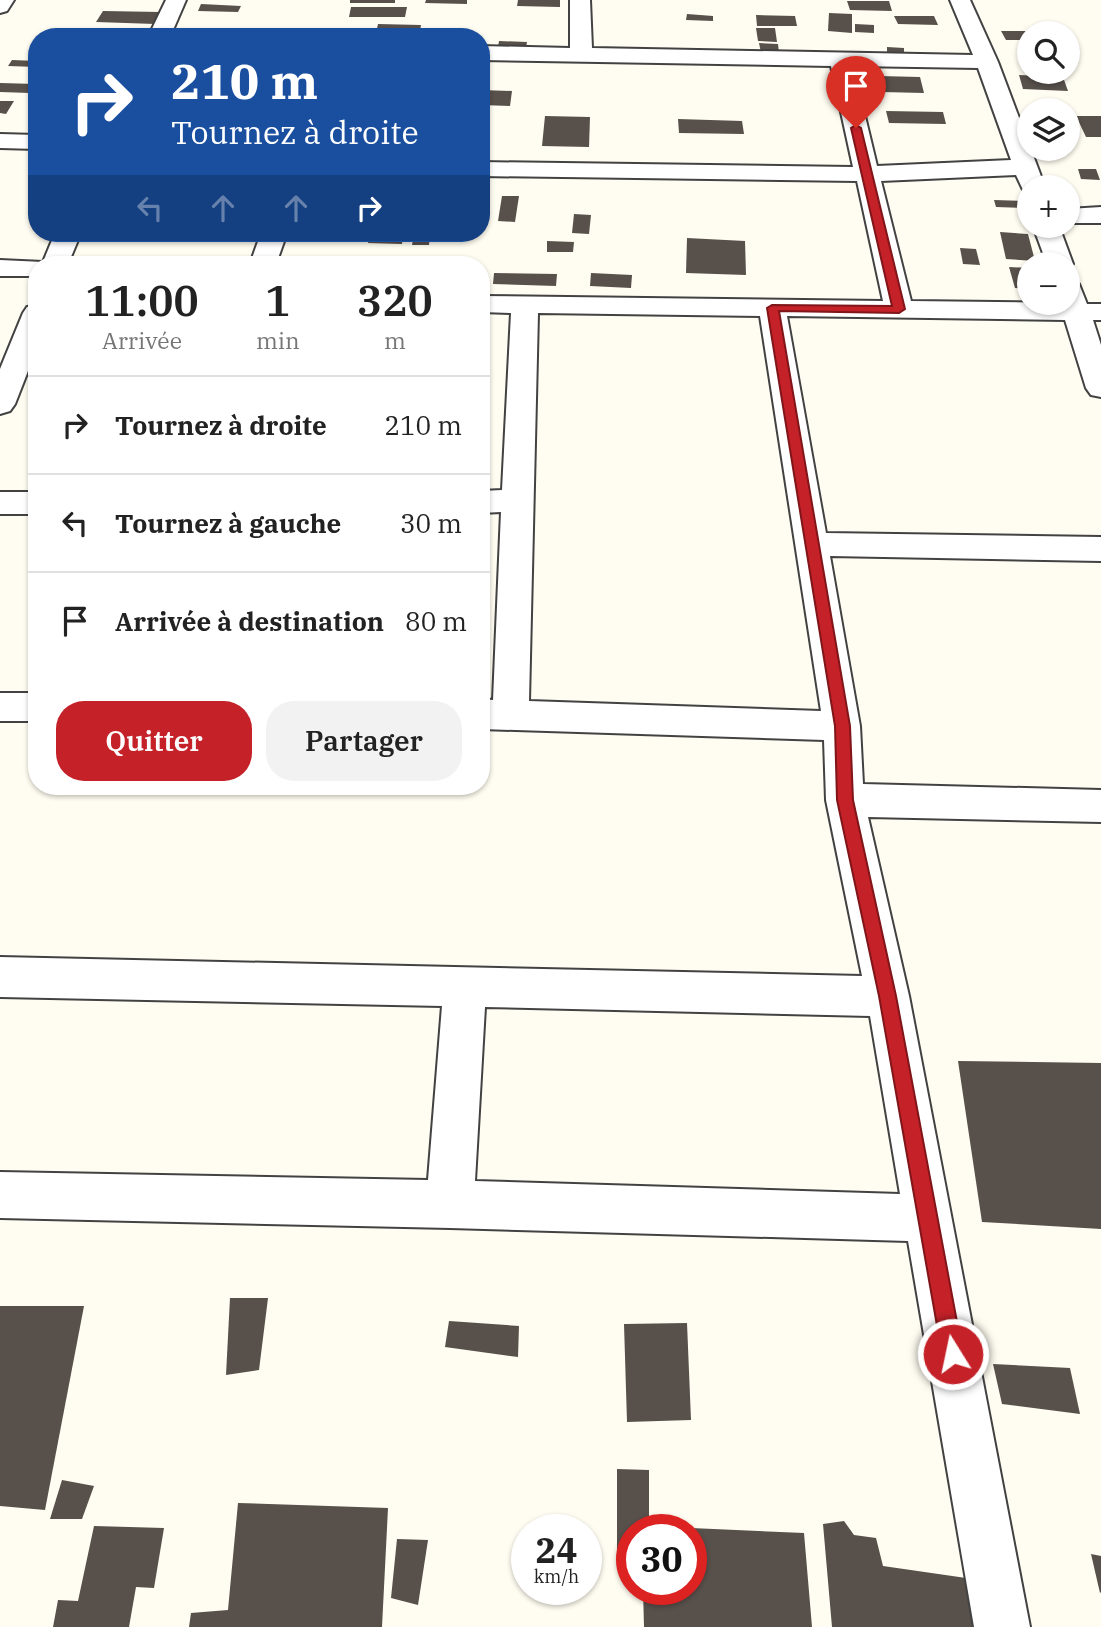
<!DOCTYPE html>
<html lang="fr">
<meta charset="utf-8">
<style>
:root{--surface:#fff;--page:#f2f2f2;--text:#222;--muted:#767676;--line:#e0e0e0;--accent:#c52128}
body{margin:0;font-family:"IBM Plex Serif",serif;background:var(--page);color:var(--text);height:100vh;display:flex;flex-direction:column;font-size:26px;white-space:nowrap}
*{box-sizing:border-box;margin:0}
p{font-size:23px;color:var(--muted)}
.icon{flex:none;width:38px;height:38px;fill:none;stroke:currentColor;stroke-width:2;stroke-linecap:round;stroke-linejoin:round}
.map{position:relative;flex:1;overflow:hidden}
.details{position:absolute;left:28px;top:256px;width:462px;height:539px;display:flex;flex-direction:column;background:var(--surface);border-radius:28px;box-shadow:0 2px 5px #0004}
.details>*{flex:none}
.top-card{position:absolute;left:28px;top:28px;width:462px;height:214px;border-radius:28px;box-shadow:0 2px 5px #0004;background:#1a4fa0;color:#fff;overflow:hidden}
.fabs{position:absolute;left:1017px;top:21px;display:grid;gap:14px}
.fabs a{display:grid;place-items:center;width:63px;height:63px;border-radius:50%;background:var(--surface);box-shadow:0 2px 5px #0004;font-size:35px}
.speed{position:absolute;left:511px;top:1514px;display:flex;gap:14px;font-size:35px;font-weight:700;text-align:center}
.speed>*{display:grid;place-content:center;width:91px;height:91px;border-radius:50%;background:var(--surface);box-shadow:0 2px 5px #0004;line-height:1}
.speed small{font-size:18px;font-weight:400}
.speed .limit{border:10px solid #d22;background:#fff;color:#111}
.pin{position:absolute;display:grid;place-items:center;width:60px;height:60px;color:#fff;margin:-72px -30px;border-radius:50% 50% 50% 0;rotate:-45deg;box-shadow:0 0 7px #0007}
.pin .icon{rotate:45deg}
.me{position:absolute;width:77px;margin:-38px;rotate:350deg;stroke-linejoin:round;filter:drop-shadow(0 0 5px #0008)}
.turn{display:flex;align-items:center;gap:24px;height:147px;padding:0 28px;font-size:32px}
.turn .icon{width:91px;height:91px;stroke-width:2.5}
.turn b{display:block;font-size:49px;line-height:60px}
.lanes{display:flex;align-items:center;height:66px;padding:0 28px;background:#0003;justify-content:center;gap:35px;direction:ltr}
.lanes .off{opacity:.35}
.eta{display:flex;justify-content:space-evenly;align-items:center;height:119px;text-align:center}
.eta b{font-size:42px;font-weight:600;line-height:49px}
.button{display:flex;gap:14px;margin-top:auto;padding:14px 28px}
.button a{flex:1;height:80px;border-radius:28px;background:var(--accent);color:#fff;font-size:28px;font-weight:600;line-height:80px;text-align:center}
.button a+a{background:var(--page);color:var(--text)}
ul{padding:0;list-style:none}
li{display:flex;align-items:center;gap:21px;height:98px;padding:0 28px;border-top:2px solid var(--line)}
li div{flex:1}
li b{display:block;font-size:26px}
li em{font-style:normal}
.map>svg:first-child{display:block}
</style>
<div class="map">
<svg width="1101" height="1627" viewBox="0 0 1101 1627">
<rect width="100%" height="100%" fill="#fffcf1"/>
<g fill="#58504b">
<rect x="350" y="0" width="45" height="3"/>
<path d="M426 0H467V4L425 3Z"/>
<path d="M518 0H560V7L517 6Z"/>
<path d="M847 1H889L892 11 850 10Z"/>
<path d="M201 4 241 6 238 12 198 11Z"/>
<path d="M351 7H407L405 17H349Z"/>
<path d="M103 11 161 12 155 24 96 22Z"/>
<path d="M829 13 852 14V33L828 31Z"/>
<path d="M687 14 713 16V21L686 20Z"/>
<path d="M756 15 795 16 797 26H757Z"/>
<path d="M894 16H934L938 25 898 24Z"/>
<path d="M378 24 421 25 419 37H375Z"/>
<path d="M855 24 874 25V33L855 32Z"/>
<path d="M128 28 152 29 148 37H123Z"/>
<path d="M756 28H775L777 42 758 41Z"/>
<path d="M1001 31H1029V40H1006Z"/>
<path d="M499 41 527 42 526 48 498 47Z"/>
<path d="M759 43 778 44 779 53H761Z"/>
<path d="M887 47 904 48V55L887 54Z"/>
<path d="M12 60 37 61V67L8 66Z"/>
<path d="M1019 75 1063 77 1068 91 1023 89Z"/>
<path d="M879 76 920 77 924 93 882 92Z"/>
<path d="M0 83 36 84 30 93 0 92Z"/>
<path d="M481 90 512 91 510 106 481 105Z"/>
<path d="M0 101H14L6 114 0 113Z"/>
<path d="M886 111 943 112 946 124 889 123Z"/>
<path d="M545 116 590 117 589 147 542 146Z"/>
<path d="M1076 116H1101V137H1086Z"/>
<path d="M678 119 742 121 744 134 679 133Z"/>
<path d="M1078 169H1096L1100 180 1081 179Z"/>
<path d="M502 196H519L515 222 498 221Z"/>
<path d="M994 200 1028 201 1029 208 996 207Z"/>
<path d="M574 214 591 215 589 234 572 233Z"/>
<path d="M1000 232 1028 234 1035 261 1006 259Z"/>
<path d="M414 234 430 235 429 245H412Z"/>
<path d="M370 235H403L402 244 368 243Z"/>
<path d="M687 238 745 241 746 275 686 273Z"/>
<path d="M547 241 574 242 573 252H547Z"/>
<path d="M960 248 976 249 980 265 963 264Z"/>
<path d="M1009 267 1029 268V289L1015 288Z"/>
<path d="M494 273 557 274 556 286 493 284Z"/>
<path d="M591 273 632 275 631 288 590 286Z"/>
<path d="M958 1061 1101 1063V1229L982 1222Z"/>
<path d="M230 1298H268L259 1370 226 1375Z"/>
<path d="M0 1306H84L45 1510 0 1506Z"/>
<path d="M449 1321 519 1326 518 1357 445 1347Z"/>
<path d="M687 1323 691 1420 627 1422 624 1324Z"/>
<path d="M993 1364 1070 1368 1080 1414 1002 1404Z"/>
<path d="M617 1469 649 1470V1526L669 1527V1530H632V1564L617 1563Z"/>
<path d="M62 1480 94 1486 82 1519H50Z"/>
<path d="M238 1503 388 1508 382 1627H189L191 1613 228 1610Z"/>
<path d="M844 1521 854 1535 876 1538 883 1566 966 1578 975 1627H832L823 1524Z"/>
<path d="M94 1526 164 1528 154 1588 136 1587 129 1627H53L58 1600 78 1601Z"/>
<path d="M691 1528 804 1533 812 1627H644L643 1589H691Z"/>
<path d="M397 1539 428 1540 418 1605 391 1598Z"/>
<path d="M1091 1554 1101 1556V1592L1100 1593Z"/>
</g>
<g fill="none" stroke-linecap="round" stroke-linejoin="round">
<defs>
<g id="minor">
<path d="M0 0H14L7 11 0 13Z"/>
<path d="M166 0H186L170 37H148Z"/>
<path d="M570 0H590L592 48 973 55 950 0H970L998 62 1045 187H1029V193L1024 192 1016 175 881 181 911 301 1068 303 1069 282 1079 284 1087 304H1101V320H1093L1101 345V397L1091 395 1086 388 1065 320 787 316 826 533 1101 537V561L830 556 860 726 863 784 1101 790V822L868 817 909 996 1030 1627H974L908 1241 450 1228 0 1218V1172L428 1180 442 1006 0 997V957L862 976 826 800 824 740 481 729V699L493 700 501 512 481 513V491L502 490 511 313 481 312V296L883 301 857 181 481 176V162L853 167 831 66 481 60V46L570 48ZM853 66 978 68 1011 160 877 166ZM538 313 760 316 821 711 529 701ZM485 1007 870 1016 900 1194 475 1181Z"/>
<path d="M0 134 37 135V149L0 148Z"/>
<path d="M1101 207V223H1068V209Z"/>
<path d="M1033 226H1059L1073 264 1069 270 1068 264H1047Z"/>
<path d="M55 233H81L68 264H37V276H0V260L43 262Z"/>
<path d="M261 233H287L276 264H250Z"/>
<path d="M37 305V348L15 404 10 411 0 414V369L23 313 27 307Z"/>
<rect x="0" y="492" width="37" height="22"/>
<rect x="0" y="693" width="37" height="28"/>
</g>
</defs>
<use href="#minor" stroke="#424242" stroke-width="4"/>
<use href="#minor" fill="#fff" fill-rule="evenodd"/>
</g>
<path fill="#c52128" stroke="#80151a" stroke-width="2" d="M856 125 861 128 905 309 899 313 779 311 850 726 853 800 896 996 963 1354 960 1361 953 1364 945 1361 942 1354 879 996 837 800 835 726 767 308 772 305 892 306 851 128Z"/>
</svg>
<div class="fabs">
<a><svg class="icon" aria-label="search" viewBox="0 0 24 24"><circle cx="10" cy="10" r="6"/><path d="M15 15l6 6"/></svg></a>
<a><svg class="icon" aria-label="layers" viewBox="0 0 24 24"><path d="M12 4l9 5-9 5-9-5zM3 14l9 5 9-5"/></svg></a>
<a>+</a>
<a>−</a>
</div>
<div class="speed"><div>24<small>km/h</small></div><div class="limit">30</div></div>
<div class="pin" style="left:856px;top:128px;background:#d93025"><svg class="icon" aria-label="arrive" viewBox="0 0 24 24"><path d="M6 21V4h12l-3 4 3 4H6"/></svg></div>
<svg class="me" style="left:953px;top:1354px" viewBox="-20 -20 40 40"><circle r="17" fill="#c52128" stroke="#fff" stroke-width="3"/><path d="M0-11L8 9 0 5-8 9z" fill="#fff"/></svg>
<div class="top-card">
<div class="turn"><svg class="icon" aria-label="right" viewBox="0 0 24 24"><path d="M7 20v-9h11M14 6l5 5-5 5"/></svg><div><b>210 m</b>Tournez à droite</div></div>
<div class="lanes"><svg class="icon off" aria-label="left" viewBox="0 0 24 24"><path d="M17 20v-9H6M10 6l-5 5 5 5"/></svg><svg class="icon off" aria-label="ahead" viewBox="0 0 24 24"><path d="M12 20V5M6 11l6-6 6 6"/></svg><svg class="icon off" aria-label="ahead" viewBox="0 0 24 24"><path d="M12 20V5M6 11l6-6 6 6"/></svg><svg class="icon" aria-label="right" viewBox="0 0 24 24"><path d="M7 20v-9h11M14 6l5 5-5 5"/></svg></div>
</div>
<section class="details">
<div class="eta">
<div><b>11:00</b><p>Arrivée</p></div>
<div><b>1</b><p>min</p></div>
<div><b>320</b><p>m</p></div>
</div>
<ul>
<li><svg class="icon" aria-label="right" viewBox="0 0 24 24"><path d="M7 20v-9h11M14 6l5 5-5 5"/></svg><div><b>Tournez à droite</b></div><em>210 m</em></li>
<li><svg class="icon" aria-label="left" viewBox="0 0 24 24"><path d="M17 20v-9H6M10 6l-5 5 5 5"/></svg><div><b>Tournez à gauche</b></div><em>30 m</em></li>
<li><svg class="icon" aria-label="arrive" viewBox="0 0 24 24"><path d="M6 21V4h12l-3 4 3 4H6"/></svg><div><b>Arrivée à destination</b></div><em>80 m</em></li>
</ul>
<div class="button"><a>Quitter</a><a>Partager</a></div>
</section>
</div>
